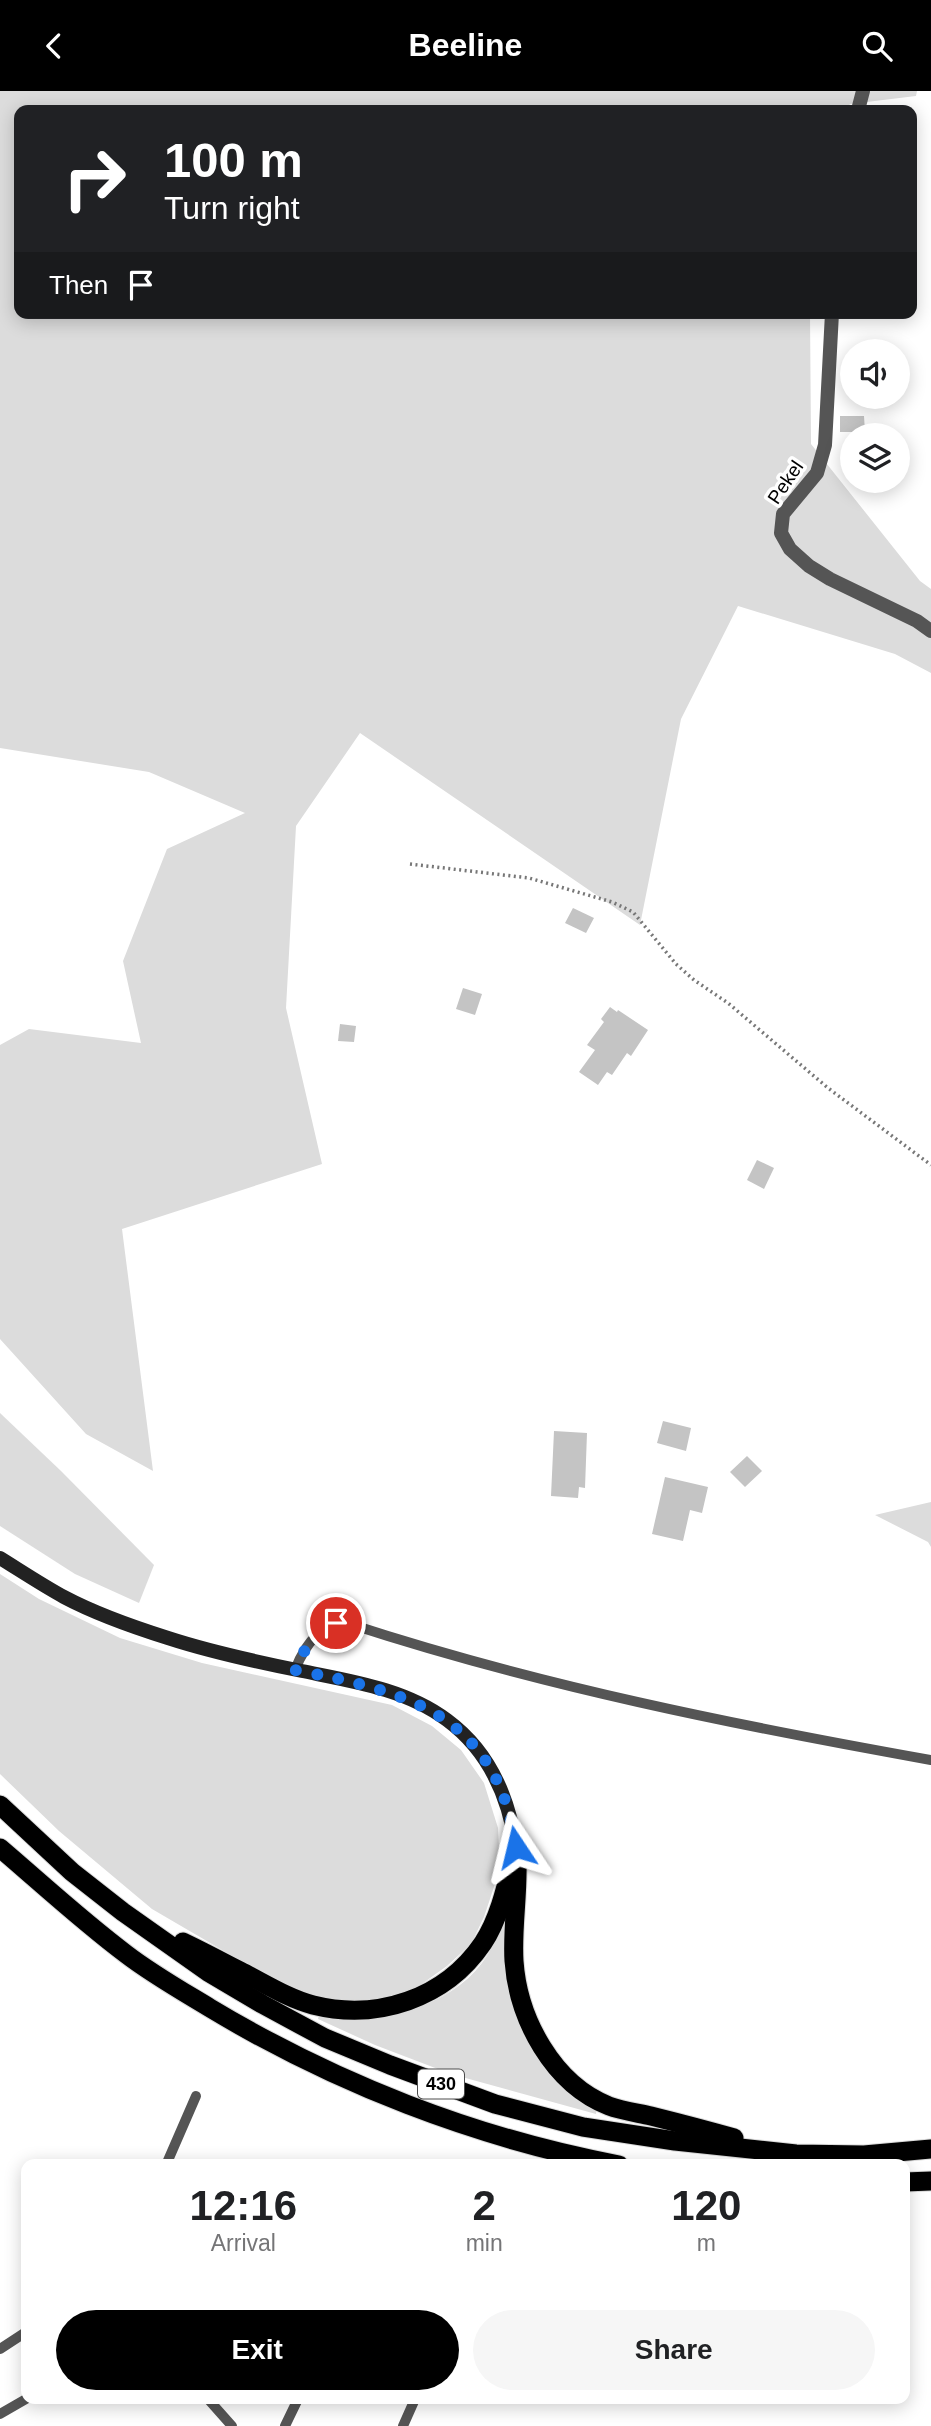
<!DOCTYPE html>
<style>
:root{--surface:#fff;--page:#f6f6f6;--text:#202124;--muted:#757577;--accent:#000}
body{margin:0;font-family:Helvetica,sans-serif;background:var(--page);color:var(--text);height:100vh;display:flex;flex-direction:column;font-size:26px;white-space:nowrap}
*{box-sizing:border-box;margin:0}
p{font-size:23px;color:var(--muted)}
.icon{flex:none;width:38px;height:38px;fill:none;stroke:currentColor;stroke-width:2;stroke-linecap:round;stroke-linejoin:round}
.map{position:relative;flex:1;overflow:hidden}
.drawer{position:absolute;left:21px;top:2068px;width:889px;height:245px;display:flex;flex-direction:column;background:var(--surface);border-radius:14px;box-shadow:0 4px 18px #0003}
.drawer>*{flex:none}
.hud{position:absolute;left:14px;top:14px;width:903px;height:214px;border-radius:14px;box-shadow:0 4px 18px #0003;background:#202124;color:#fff;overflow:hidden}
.controls{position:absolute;left:840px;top:248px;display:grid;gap:14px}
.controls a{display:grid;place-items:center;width:70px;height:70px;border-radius:50%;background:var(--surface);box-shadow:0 4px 18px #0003;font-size:35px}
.pin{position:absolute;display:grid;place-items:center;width:60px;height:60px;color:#fff;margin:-30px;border:4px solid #fff;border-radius:50%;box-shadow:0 2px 7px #0007}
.me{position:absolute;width:77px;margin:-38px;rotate:350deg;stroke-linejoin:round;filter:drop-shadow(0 0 5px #0008)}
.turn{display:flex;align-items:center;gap:24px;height:147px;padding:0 35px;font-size:32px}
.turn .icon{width:91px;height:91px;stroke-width:2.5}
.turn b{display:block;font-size:49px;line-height:60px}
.then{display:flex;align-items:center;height:66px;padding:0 35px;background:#0003;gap:14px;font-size:26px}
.eta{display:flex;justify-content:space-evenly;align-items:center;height:119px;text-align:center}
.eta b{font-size:42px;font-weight:800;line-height:49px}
.action{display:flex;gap:14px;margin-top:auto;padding:14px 35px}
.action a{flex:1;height:80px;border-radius:42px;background:var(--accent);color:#fff;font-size:28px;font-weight:800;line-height:80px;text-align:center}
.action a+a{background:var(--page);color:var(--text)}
header{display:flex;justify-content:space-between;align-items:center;height:91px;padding:0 35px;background:var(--accent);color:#fff;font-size:32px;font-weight:800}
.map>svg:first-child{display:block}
</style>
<header><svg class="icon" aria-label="back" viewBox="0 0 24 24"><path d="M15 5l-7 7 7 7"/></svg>Beeline<svg class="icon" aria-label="search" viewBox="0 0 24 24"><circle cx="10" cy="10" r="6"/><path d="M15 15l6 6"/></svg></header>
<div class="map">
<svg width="931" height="2335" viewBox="0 0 931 2335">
<rect width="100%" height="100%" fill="#fff"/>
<g fill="#dcdcdc">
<path d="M0 0H917L916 5 850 13 846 19H19V222H810L811 353 920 490 931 498V582L895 563 738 515 681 628 640 834 360 642 296 735 286 917 322 1073 122 1138 153 1380 86 1343 0 1248V954L29 938 141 952 123 870 167 758 245 722 149 681 0 657Z"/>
<path d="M0 1322 61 1380 154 1474 139 1512 75 1483 0 1435Z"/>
<path d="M931 1411V1456L928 1451 875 1424Z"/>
<path d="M0 1483 39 1508 120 1547 202 1572 392 1614 432 1635 461 1659 484 1692 498 1737 500 1778 484 1826 471 1853 447 1875 419 1895 387 1908 354 1911 318 1908 284 1895 152 1818 59 1740 0 1683Z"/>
<path d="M506 1818 528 1949 542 1973 564 1996 597 2017 596 2023 451 1983 375 1954 318 1928 319 1924C330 1925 341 1929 351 1929 405 1927 468 1906 493 1854 498 1843 501 1830 506 1818Z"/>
</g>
<g fill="#c4c4c4">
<path d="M840 325H864L865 341H840Z"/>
<path d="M573 817 594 827 586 842 565 832Z"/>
<path d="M463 897 482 903 475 924 456 918Z"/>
<path d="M610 916 617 921 618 919 648 939 631 965 627 962 612 984 607 981 598 994 579 981 595 959 587 954 604 931 601 928Z"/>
<path d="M340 933 356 935 354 951 338 950Z"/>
<path d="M757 1069 774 1077 764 1098 747 1089Z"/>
<path d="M663 1330 691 1337 686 1360 657 1352Z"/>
<path d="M554 1340 587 1342 585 1397 579 1396 578 1407 551 1405Z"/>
<path d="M747 1365 762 1380 745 1396 730 1381Z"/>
<path d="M665 1386 708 1396 702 1422 690 1419 683 1450 652 1443Z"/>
</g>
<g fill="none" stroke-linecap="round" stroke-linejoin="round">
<defs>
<g id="trunk">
<path d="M0 1714 72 1781 123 1821 208 1881 262 1913 325 1947 390 1974 495 2013 583 2036 675 2050 796 2063 864 2064 931 2058"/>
<path d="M0 1757C41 1792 82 1830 126 1863 152 1883 182 1900 210 1917 335 1992 475 2047 619 2074"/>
<path d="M517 1773C518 1805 512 1838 514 1870 518 1928 553 1993 609 2015 622 2020 638 2022 651 2025 679 2032 706 2039 734 2047"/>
<path d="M183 1851C202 1860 221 1870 240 1880 264 1892 287 1907 313 1914 377 1930 445 1908 483 1852 501 1825 508 1787 516 1756"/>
<path d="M905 2091 931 2090"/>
</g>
</defs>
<use href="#trunk" stroke="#dbdbdb" stroke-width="21"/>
<path stroke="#777" stroke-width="3.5" stroke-dasharray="2 3.5" stroke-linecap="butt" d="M410 773 529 787 612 811 633 821 676 873 694 889 728 912 828 997 931 1074"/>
<g stroke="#555" stroke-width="10">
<path d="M295 1579C305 1553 321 1531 350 1533 540 1595 735 1634 931 1669"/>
<path d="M166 2074 196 2005"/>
<path d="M0 2258 26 2241"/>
<path d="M208 2308 232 2335"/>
<path d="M0 2323 26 2308"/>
<path d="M285 2335 298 2308"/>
<path d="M403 2335 415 2308"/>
</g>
<g stroke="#555" stroke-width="14">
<path d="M858 19 863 0"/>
<path d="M832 222 825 354 817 382 783 423 781 442 790 458 809 475 830 488 917 530 931 540"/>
</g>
<path stroke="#222" stroke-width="14" d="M0 1467C21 1480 42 1494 64 1506 96 1523 133 1536 168 1547 211 1561 257 1571 302 1580 351 1590 406 1598 447 1629 489 1660 509 1707 516 1756"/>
<use href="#trunk" stroke="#000" stroke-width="19"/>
</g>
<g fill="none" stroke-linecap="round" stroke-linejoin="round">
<path stroke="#1a73e8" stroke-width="12" stroke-dasharray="0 21.6" d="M336 1532C315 1542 304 1557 295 1579 410 1601 497 1625 516 1756"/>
</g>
<g text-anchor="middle" stroke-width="7" stroke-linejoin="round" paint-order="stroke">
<rect fill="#fff" stroke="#4c4c4c" stroke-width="2" x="418" y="1978.5" width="46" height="29" rx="5"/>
<g font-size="18" font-weight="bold" fill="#000">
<text x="441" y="1999">430</text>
</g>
<g font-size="19" fill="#000" stroke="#fff">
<text transform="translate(785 391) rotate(-56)" y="7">Pekel</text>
</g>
</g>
</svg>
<div class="controls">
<a><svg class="icon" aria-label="sound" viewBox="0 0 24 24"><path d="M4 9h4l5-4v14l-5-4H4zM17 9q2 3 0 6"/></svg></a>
<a><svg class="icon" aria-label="layers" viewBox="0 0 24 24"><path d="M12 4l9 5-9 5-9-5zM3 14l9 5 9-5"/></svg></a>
</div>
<div class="pin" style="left:336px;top:1532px;background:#d93025"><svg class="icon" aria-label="arrive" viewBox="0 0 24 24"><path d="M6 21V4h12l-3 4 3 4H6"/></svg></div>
<svg class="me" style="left:516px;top:1756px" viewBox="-20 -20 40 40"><path d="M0-17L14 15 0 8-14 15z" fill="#1a73e8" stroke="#fff" stroke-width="4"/></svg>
<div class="hud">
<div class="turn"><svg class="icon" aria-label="right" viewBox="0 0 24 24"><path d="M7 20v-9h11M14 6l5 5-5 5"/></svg><div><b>100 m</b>Turn right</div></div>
<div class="then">Then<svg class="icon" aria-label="arrive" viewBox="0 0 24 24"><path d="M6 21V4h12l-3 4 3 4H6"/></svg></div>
</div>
<section class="drawer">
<div class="eta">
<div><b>12:16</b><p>Arrival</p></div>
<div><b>2</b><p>min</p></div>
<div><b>120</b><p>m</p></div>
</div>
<div class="action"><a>Exit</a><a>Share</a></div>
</section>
</div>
